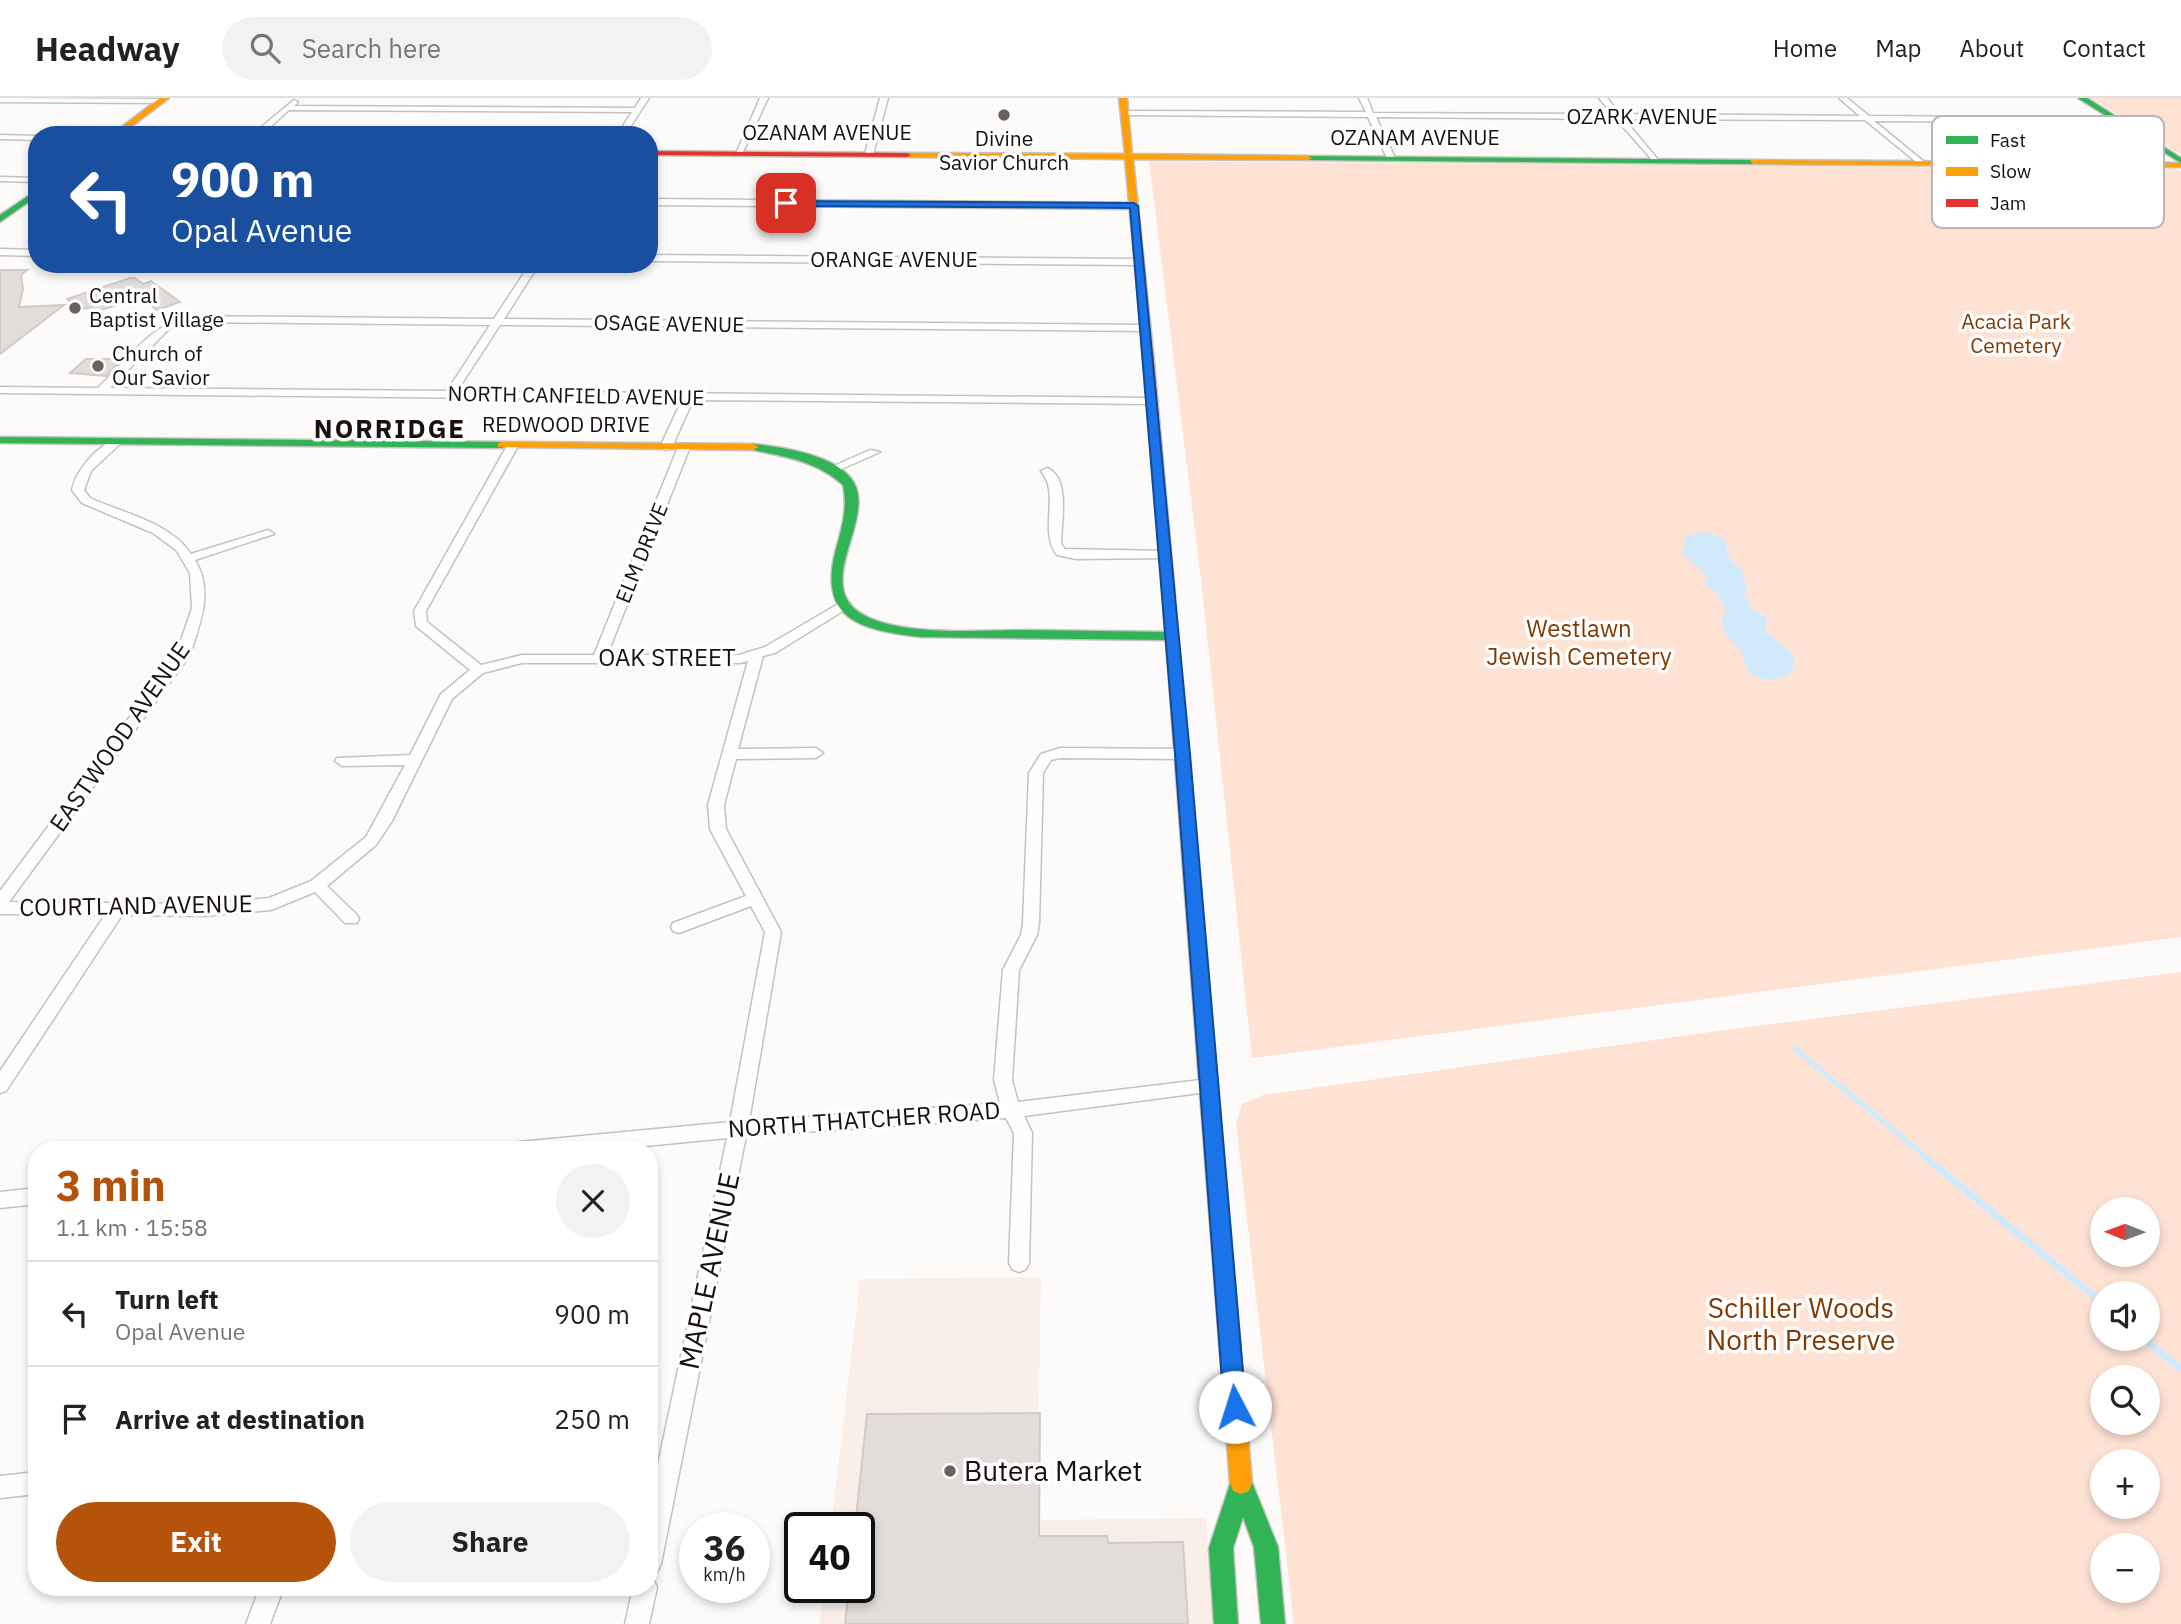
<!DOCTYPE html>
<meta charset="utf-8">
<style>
:root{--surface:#fff;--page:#f2f2f2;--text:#222;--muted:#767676;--line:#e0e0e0;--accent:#b45309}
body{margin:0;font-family:"IBM Plex Sans",sans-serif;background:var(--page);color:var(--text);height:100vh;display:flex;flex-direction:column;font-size:26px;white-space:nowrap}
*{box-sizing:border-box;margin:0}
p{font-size:23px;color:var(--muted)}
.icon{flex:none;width:38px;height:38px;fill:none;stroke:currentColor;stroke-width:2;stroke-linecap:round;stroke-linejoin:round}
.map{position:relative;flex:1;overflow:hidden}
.drawer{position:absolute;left:28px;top:1043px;width:630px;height:455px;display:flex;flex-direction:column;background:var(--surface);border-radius:28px;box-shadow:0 4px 10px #0003}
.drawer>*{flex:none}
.hud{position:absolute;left:28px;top:28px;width:630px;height:147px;border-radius:28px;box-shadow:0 4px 10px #0003;background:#1a4fa0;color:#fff;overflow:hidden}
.needle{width:46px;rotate:271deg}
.controls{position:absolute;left:2090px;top:1099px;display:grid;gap:14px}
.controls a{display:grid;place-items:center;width:70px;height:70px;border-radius:50%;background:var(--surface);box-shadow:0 4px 10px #0003;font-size:35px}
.speed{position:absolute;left:679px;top:1414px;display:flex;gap:14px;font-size:35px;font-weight:700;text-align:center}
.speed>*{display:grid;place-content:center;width:91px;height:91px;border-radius:50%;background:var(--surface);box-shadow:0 4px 10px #0003;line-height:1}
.speed small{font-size:18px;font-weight:400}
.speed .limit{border:4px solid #111;border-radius:10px;background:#fff;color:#111}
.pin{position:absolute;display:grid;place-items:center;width:60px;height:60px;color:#fff;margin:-30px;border-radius:14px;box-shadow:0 4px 10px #0006}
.me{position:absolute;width:77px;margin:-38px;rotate:355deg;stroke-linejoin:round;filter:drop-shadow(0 0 5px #0008)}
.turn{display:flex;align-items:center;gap:24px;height:147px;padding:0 28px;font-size:32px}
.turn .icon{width:91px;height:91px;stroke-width:2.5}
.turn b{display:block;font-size:49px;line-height:60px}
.round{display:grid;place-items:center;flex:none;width:74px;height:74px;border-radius:37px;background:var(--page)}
.summary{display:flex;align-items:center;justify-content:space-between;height:119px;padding:0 28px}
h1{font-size:42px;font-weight:800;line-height:52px;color:var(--accent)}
.cta{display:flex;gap:14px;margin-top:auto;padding:14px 28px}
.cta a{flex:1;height:80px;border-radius:42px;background:var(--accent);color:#fff;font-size:28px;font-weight:800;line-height:80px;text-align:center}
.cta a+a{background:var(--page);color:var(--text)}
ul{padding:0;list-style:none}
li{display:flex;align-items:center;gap:21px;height:105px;padding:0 28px;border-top:2px solid var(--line)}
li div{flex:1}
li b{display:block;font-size:26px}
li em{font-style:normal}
header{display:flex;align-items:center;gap:42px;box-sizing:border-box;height:98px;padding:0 35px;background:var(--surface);border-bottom:2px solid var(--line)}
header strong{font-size:33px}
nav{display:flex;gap:38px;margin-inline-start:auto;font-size:24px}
.search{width:490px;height:63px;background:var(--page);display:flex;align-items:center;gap:18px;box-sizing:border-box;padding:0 24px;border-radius:38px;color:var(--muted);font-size:26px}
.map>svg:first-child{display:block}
</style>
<header>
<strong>Headway</strong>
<div class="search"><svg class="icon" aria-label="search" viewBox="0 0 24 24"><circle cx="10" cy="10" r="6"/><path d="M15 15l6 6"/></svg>Search here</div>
<nav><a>Home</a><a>Map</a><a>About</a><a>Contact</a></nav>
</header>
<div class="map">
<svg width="2181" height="1526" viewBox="0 0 2181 1526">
<rect width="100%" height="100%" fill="#fdfbf9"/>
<path fill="#f9eee8" d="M1041 1179 1037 1422 1206 1420 1213 1526H819L824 1489H859V1430H831L860 1181Z"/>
<g fill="#fee3d5" fill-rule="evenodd">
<path d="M2091 0H2181V57Z"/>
<path d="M1149 63 2177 71 2181 74V839L1252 960 1201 481Z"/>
<path d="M2181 874V1526H1294L1236 1026 1242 1006 1263 997 1732 931ZM2102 1111H2147V1157H2102ZM2102 1195H2147V1241H2102ZM2102 1279H2147V1325H2102ZM2102 1363H2147V1409H2102ZM2147 1447V1493H2102V1447Z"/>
</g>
<path fill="#d0eafb" d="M1703 434 1719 438 1724 441 1730 461 1742 472 1747 490 1744 495 1754 513 1767 519 1765 533 1793 556C1802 583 1762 589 1748 572 1743 566 1745 558 1740 551 1737 546 1727 541 1725 535 1723 529 1725 525 1721 519L1727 513 1717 495 1703 486 1708 478 1682 456 1685 438Z"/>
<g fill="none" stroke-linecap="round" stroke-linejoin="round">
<path stroke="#d0eafb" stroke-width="5" d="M1793 949 1926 1059"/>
<g stroke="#d0eafb" stroke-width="7">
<path d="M1924 1058 2102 1205"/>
<path d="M2144 1241 2181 1271"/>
</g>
</g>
<g fill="#e2dddb" stroke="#d0cbc8" stroke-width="2">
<path d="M0 172H27L21 177 23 191 19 209 64 207 0 256Z"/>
<path d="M130 180H135L143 186 151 183 180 204 157 212 142 200 97 213 92 210 80 211 67 201Z"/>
<path d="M86 261H122L106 278 70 275Z"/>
<path d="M1040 1315 1039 1438H1107L1108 1445 1183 1444 1188 1526H845L849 1489H859V1430H855L867 1316Z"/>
</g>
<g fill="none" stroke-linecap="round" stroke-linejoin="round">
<defs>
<g id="street">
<path d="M0 0 161 1 165 3 161 5 0 4Z"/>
<path d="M641 0H649L625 37H617L632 14 289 12 261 37H252L294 2 298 4 294 8 635 10Z"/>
<path d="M760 0H768L742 56 735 58Z"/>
<path d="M880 0H888L873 56 869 58 865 56Z"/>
<path d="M1359 0H1367L1373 15 1612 16 1599 0H1607L1620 16 1860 18 1839 0H1847L1869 18 2117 20 2121 22 2117 24 1874 23 1923 63 1920 67 1865 22 1624 21 1659 63 1655 65 1616 21 1376 19 1395 60 1391 62 1387 60 1368 19 1125 17 1121 15 1125 13 1366 14Z"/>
<path d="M0 37 37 38V42L0 41Z"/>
<path d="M0 79 37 80V84L0 83Z"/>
<path d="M649 101 1134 105 1138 108 1134 111 649 107Z"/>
<path d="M0 151 37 152V158L0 157Z"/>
<path d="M649 157 1138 161 1143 164 1138 167 649 163Z"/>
<path d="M530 166H539L504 221 1145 227 1150 230 1145 233 500 227 457 293 1153 300 1158 303 1153 306 693 302 672 349 666 352 660 349 682 302 0 295V289L98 290C126 263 153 223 193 218L494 221ZM193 224 490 227 447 293 110 290 169 231 180 226Z"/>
<path d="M117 340 121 341V345L91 373 84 392 90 400C122 415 170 424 191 456L268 432 274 436 195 462C214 493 200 525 190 557L9 804 204 806 269 800 311 783 366 739 405 667 342 668 335 663 337 660 410 657 441 596 470 572 416 528 414 513 508 346 518 348 426 513 427 524 481 567 522 557H594L678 349 684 346 690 349 607 557H739L765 549 840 505H850L851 508 775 555 763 558 738 651 816 650 823 655 816 660 736 661 724 707 726 731 781 834 749 1023 1000 1005 994 982 1003 872 1021 837 1023 825 1029 675 1041 656 1060 650 1183 651 1190 656 1183 661 1060 660 1051 662 1043 675 1039 825 1037 837 1019 872 1012 982 1018 1004 1209 981 1215 983 1218 988 1215 993 1024 1018 1032 1035 1029 1165 1026 1171 1019 1174 1012 1171 1009 1165 1014 1035 1006 1020 746 1038 661 1466 657 1474 649 1478V1409L727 1040 604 1052H510L512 1046 519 1044 730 1024 765 834 751 808 679 835 673 833 671 829 673 825 746 798 710 731 708 707 748 563 740 565H522L483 575 452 601 392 723 376 747 327 788 357 817 359 821 357 825H345L315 794 271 812 204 818 122 817 6 993 0 995V973L105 817 0 816V793L176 557 192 510 190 475 176 452 153 435 82 405 72 392C76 371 98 348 117 340Z"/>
<path d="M870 352 880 354 837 373 827 371Z"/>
<path d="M1047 370C1071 380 1061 425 1061 446L1065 451 1165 453 1169 454V460L1076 461 1057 457C1038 432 1061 397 1041 373Z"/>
<path d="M37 1090V1106L0 1110V1094Z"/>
<path d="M37 1374V1396L0 1400V1378Z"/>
<path d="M649 1479 653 1481 657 1489 649 1526H625L633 1489H649Z"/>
<path d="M260 1489H284L270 1526H246Z"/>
</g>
<g id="fast">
<path d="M2078 0H2087L2181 60V65Z"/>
<path d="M1305 58 1753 62 1757 64 1753 66 1308 62Z"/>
<path d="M37 92V98L0 124V117Z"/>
<path d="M0 339 502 344 508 347 502 350 0 345Z"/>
<path d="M753 346C781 349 839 357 854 385 874 421 818 481 856 512 891 540 983 532 1027 532 1073 533 1119 533 1165 534L1163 499 1169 495 1174 496 1216 969 1213 974 1207 976 1201 974 1198 969 1166 542 921 539C861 532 817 522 836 451 842 430 848 409 843 387 815 362 785 359 749 351V347Z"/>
<path d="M1241 1374 1249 1377 1278 1449 1285 1526H1261L1254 1449 1243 1419 1233 1450 1238 1526H1214L1209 1450 1233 1377Z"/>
</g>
<g id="slow">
<path d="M160 0H169L120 37H111Z"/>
<path d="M1119 0H1127L1132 56 1308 58 1312 60 1308 62 1133 61 1153 254 1148 257 1143 254 1125 61 907 59 903 57 907 55 1125 56Z"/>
<path d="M1750 62 2181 65V69L1753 66Z"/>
<path d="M502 344 753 346 759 349 753 352 498 349V345Z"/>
<path d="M1207 962 1213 964 1216 969 1252 1385 1249 1393 1241 1396 1233 1393 1230 1385 1198 969 1201 964Z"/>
</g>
<g id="jam">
<path d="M649 53 907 55 911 57 907 59 649 57Z"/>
<path d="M1148 251 1153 254 1175 499 1169 503 1163 499 1143 254Z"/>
</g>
</defs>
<use href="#street" stroke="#c5c1be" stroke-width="3"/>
<use href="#fast" stroke="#c5c1be" stroke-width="3"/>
<use href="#slow" stroke="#c5c1be" stroke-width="3"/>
<use href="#jam" stroke="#c5c1be" stroke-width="3"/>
<use href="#street" fill="#fffefe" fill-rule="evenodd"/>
<use href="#fast" fill="#30b455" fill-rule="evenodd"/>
<use href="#slow" fill="#ff9f0a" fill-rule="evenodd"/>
<use href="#jam" fill="#e5322d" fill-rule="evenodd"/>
</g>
<path fill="#1a73e8" stroke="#114b97" stroke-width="2" d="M783 103 1134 105 1138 108 1190 656 1246 1309 1243 1317 1235 1320 1227 1317 1224 1309 1175 656 1130 110 786 108Z"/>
<g fill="#68625f" stroke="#fff" stroke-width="2.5">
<circle cx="1004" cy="17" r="7"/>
<circle cx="75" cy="210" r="7"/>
<circle cx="98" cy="268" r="7"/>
<circle cx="950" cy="1373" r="7"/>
</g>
<g text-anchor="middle" stroke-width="7" stroke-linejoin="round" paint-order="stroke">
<g font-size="21" fill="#17100c" stroke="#fff">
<text x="1642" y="26">OZARK AVENUE</text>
<text x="827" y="42">OZANAM AVENUE</text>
<text x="1415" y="47">OZANAM AVENUE</text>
<text x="894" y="169">ORANGE AVENUE</text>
<text transform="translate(669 226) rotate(1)" y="7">OSAGE AVENUE</text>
<text transform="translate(576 298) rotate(1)" y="7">NORTH CANFIELD AVENUE</text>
<text x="566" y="334">REDWOOD DRIVE</text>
<text transform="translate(642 455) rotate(-68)" y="7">ELM DRIVE</text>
</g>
<g font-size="21" fill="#17100c" stroke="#fff" text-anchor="start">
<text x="1004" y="48" text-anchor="middle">Divine<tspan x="1004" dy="24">Savior Church</tspan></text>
<text x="89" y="205">Central<tspan x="89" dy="24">Baptist Village</tspan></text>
<text x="112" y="263">Church of<tspan x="112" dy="24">Our Savior</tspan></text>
</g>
<g font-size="21" fill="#833900" stroke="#fff">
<text x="2016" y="231">Acacia Park<tspan x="2016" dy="24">Cemetery</tspan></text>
</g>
<g font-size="24" fill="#833900" stroke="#fff">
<text x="1579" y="539">Westlawn<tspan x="1579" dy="28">Jewish Cemetery</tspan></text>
</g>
<g font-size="24" fill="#17100c" stroke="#fff">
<text x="667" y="568">OAK STREET</text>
<text transform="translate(120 639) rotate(-55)" y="8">EASTWOOD AVENUE</text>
<text transform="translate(136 808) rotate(-1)" y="8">COURTLAND AVENUE</text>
<text transform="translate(864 1022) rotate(-4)" y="8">NORTH THATCHER ROAD</text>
</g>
<g font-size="26" font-weight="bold" letter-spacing="2" fill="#17100c" stroke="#fff">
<text x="390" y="340">NORRIDGE</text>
</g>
<g font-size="28" fill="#17100c" stroke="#fff">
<text transform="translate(709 1173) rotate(-78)" y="10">MAPLE AVENUE</text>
</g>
<g font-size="28" fill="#833900" stroke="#fff">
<text x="1801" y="1220">Schiller Woods<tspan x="1801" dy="32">North Preserve</tspan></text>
</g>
<g font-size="28" fill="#17100c" stroke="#fff" text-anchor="start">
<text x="964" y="1383">Butera Market</text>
</g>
</g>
<rect x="1932" y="18" width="232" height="112" rx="10" fill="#fff" stroke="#b9b7b6" stroke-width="2"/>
<rect x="1946" y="38" width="32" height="8" fill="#30b455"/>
<rect x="1946" y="69" width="32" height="9" fill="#ff9f0a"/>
<rect x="1946" y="101" width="32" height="8" fill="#e5322d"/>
<g font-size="19" fill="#17100c">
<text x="1990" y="49">Fast</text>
<text x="1990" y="80">Slow</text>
<text x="1990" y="112">Jam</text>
</g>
</svg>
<div class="controls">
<a><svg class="needle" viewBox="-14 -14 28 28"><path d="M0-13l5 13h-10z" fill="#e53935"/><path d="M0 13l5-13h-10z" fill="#767676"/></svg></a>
<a><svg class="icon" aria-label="sound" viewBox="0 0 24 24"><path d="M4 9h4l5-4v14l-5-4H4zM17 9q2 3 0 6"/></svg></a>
<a><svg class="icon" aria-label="search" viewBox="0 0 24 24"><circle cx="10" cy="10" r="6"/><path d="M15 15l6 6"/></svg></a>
<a>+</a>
<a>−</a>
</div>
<div class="speed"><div>36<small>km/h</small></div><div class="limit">40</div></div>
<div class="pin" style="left:786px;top:105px;background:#d93025"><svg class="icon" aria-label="arrive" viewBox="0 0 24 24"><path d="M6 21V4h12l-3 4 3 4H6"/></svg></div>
<svg class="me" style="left:1235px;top:1309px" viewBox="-20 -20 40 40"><circle r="19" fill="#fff"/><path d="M0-13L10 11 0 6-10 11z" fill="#1a73e8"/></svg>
<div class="hud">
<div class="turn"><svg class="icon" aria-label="left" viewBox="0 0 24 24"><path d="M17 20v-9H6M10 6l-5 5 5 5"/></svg><div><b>900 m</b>Opal Avenue</div></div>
</div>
<section class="drawer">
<div class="summary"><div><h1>3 min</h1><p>1.1 km · 15:58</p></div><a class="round"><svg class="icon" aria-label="close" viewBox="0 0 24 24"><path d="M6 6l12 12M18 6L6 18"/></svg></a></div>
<ul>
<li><svg class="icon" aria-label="left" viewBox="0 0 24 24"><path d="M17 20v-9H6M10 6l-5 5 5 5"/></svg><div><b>Turn left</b><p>Opal Avenue</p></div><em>900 m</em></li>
<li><svg class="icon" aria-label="arrive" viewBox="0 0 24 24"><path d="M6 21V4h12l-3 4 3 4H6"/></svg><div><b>Arrive at destination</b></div><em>250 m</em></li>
</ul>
<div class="cta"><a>Exit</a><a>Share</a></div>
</section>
</div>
